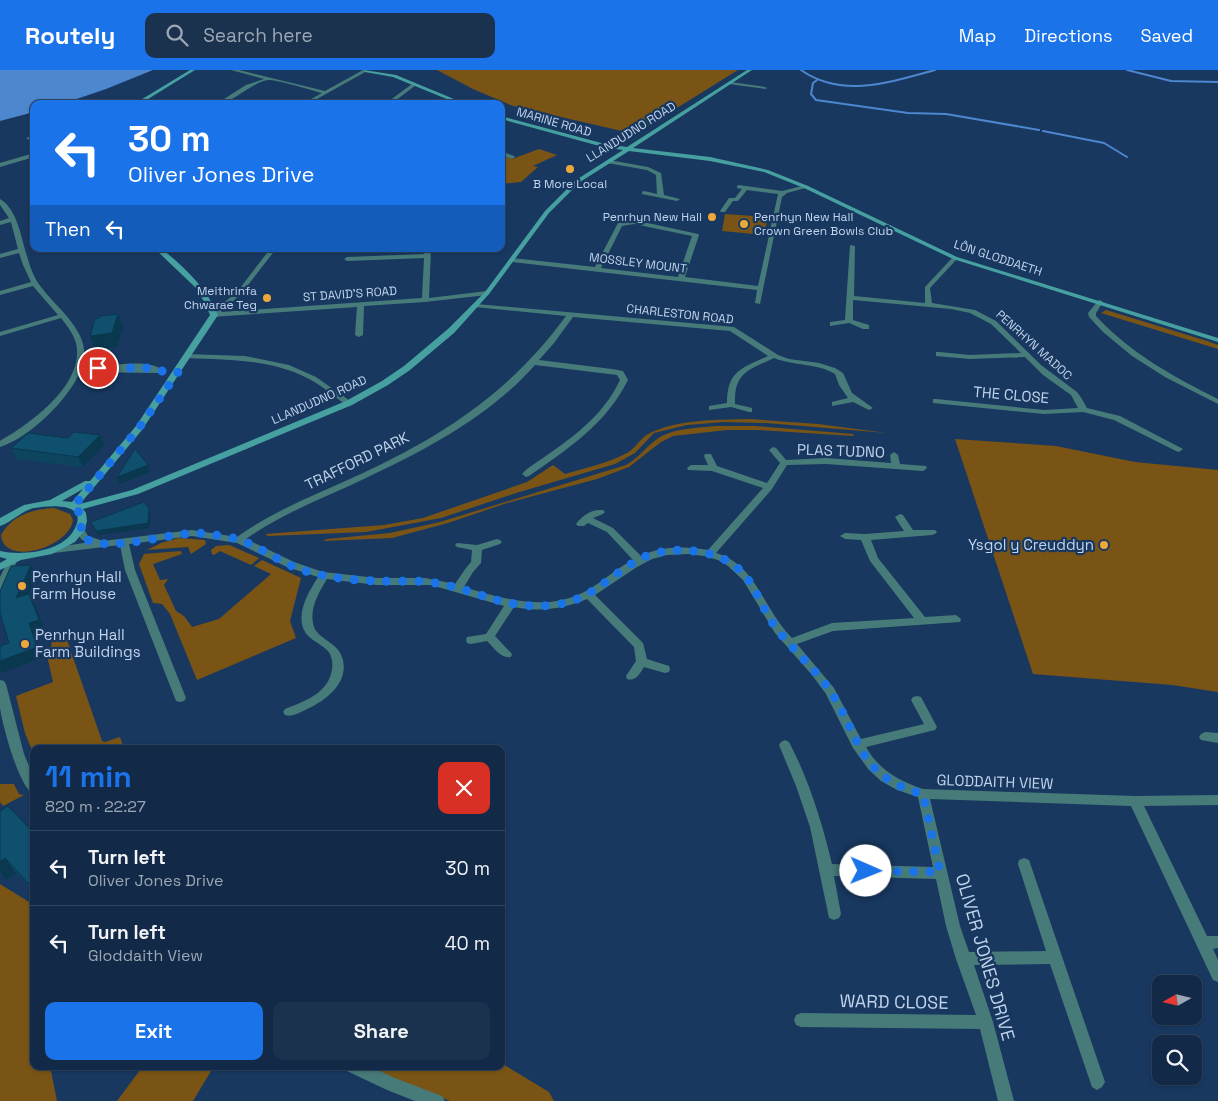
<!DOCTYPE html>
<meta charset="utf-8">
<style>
:root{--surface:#122a48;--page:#1b324f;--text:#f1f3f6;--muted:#9ca7b4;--line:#314660;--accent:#1a73e8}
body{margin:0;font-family:"Space Grotesk",sans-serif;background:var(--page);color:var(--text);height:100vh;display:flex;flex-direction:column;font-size:19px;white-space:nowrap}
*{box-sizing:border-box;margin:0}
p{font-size:16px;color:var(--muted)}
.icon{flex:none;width:28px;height:28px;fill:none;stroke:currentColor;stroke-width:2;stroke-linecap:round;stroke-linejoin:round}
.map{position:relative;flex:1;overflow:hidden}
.side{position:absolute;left:30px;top:675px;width:475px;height:325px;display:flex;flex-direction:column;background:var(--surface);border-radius:10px;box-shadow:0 1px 4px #0004,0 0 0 1px var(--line)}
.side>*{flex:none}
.banner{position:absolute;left:30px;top:30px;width:475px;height:152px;border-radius:10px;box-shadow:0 1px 4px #0004,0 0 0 1px var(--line);background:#1a73e8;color:#fff;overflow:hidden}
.needle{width:32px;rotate:262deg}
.tools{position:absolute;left:1152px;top:905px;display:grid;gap:10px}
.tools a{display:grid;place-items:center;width:50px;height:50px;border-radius:10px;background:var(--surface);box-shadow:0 1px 4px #0004,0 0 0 1px var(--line);font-size:25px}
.pin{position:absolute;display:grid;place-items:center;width:42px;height:42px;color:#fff;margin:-21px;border:2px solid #fff;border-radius:50%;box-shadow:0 1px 5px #0007}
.me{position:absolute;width:55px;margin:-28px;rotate:91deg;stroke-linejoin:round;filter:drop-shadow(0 0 4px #0008)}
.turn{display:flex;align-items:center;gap:18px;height:105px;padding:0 15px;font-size:22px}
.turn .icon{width:65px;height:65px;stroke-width:2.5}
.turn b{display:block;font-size:35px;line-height:42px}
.then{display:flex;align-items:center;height:48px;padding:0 15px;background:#0003;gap:10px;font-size:19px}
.round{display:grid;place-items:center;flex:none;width:52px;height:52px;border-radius:10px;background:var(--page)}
.overview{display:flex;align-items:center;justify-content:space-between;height:85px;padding:0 15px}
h1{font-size:30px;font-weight:600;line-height:38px;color:var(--accent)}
.cta{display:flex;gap:10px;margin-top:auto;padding:10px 15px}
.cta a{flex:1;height:58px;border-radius:10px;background:var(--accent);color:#fff;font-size:20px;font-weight:600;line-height:58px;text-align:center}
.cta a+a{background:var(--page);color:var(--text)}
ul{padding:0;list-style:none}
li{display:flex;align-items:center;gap:15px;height:75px;padding:0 15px;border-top:1px solid var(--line)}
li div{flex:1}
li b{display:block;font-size:19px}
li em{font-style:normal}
header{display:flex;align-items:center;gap:30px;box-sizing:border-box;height:70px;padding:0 25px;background:var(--accent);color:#fff}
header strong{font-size:24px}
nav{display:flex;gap:28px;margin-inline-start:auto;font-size:18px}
.search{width:350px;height:45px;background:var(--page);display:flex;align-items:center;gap:12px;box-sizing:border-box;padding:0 18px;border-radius:10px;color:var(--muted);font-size:19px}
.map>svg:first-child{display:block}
</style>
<header>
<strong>Routely</strong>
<div class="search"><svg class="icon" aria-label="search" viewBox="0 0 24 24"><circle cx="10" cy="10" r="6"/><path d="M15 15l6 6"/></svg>Search here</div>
<nav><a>Map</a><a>Directions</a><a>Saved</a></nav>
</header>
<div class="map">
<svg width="1218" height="1031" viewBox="0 0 1218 1031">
<rect width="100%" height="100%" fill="#183860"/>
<g fill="#7a5415">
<path d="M437 0H738L635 64 513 36 473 19Z"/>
<path d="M539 79 557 85 533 96 538 97 521 112 501 114V85L512 89Z"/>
<path d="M725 144 768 147 764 165 722 161Z"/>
<path d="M1106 240 1207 271 1218 275V279L1101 243Z"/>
<path d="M749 349 818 354 887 363 766 353 724 352 687 355 654 363 635 383 615 394 516 423 441 448 366 462 268 466 265 464 384 455 423 448 527 412 553 395 565 404C586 398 608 393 627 383 636 378 640 368 650 363 680 349 716 350 749 349Z"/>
<path d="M715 356H755L853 364 854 366 759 360H727L673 366 661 372 629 397 597 409 507 433 448 453 392 468 323 471 327 469 390 463 440 452 626 395C639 388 647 375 660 367 676 358 697 358 715 356Z"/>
<path d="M955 369 1056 376 1135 392 1218 400V622L1172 615 1033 604Z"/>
<path d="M54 438 70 444 73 450C69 478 3 497 1 465 12 445 33 439 54 438Z"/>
<path d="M179 468 205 470 206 474 191 484 188 477 147 480 161 473Z"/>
<path d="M229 475 259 488 251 495 220 481 214 485 212 484 211 480 216 476Z"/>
<path d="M181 481 182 484 153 494 160 510 168 509 164 515 176 541 184 546 192 557 219 549 271 504 254 496 262 490 301 508 290 551 296 568 197 610 170 544 162 534 153 533 139 494 144 484Z"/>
<path d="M67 570 102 671 105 672 120 667 124 679H34V685L25 663 16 626 53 612 48 590 52 572Z"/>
<path d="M0 714H14L19 724 24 725 3 736 0 732Z"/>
<path d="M0 814 34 835V996H50L57 1031H0Z"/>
<path d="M501 993 549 1022 554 1031H450L365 996H501Z"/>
<path d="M143 996H214L193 1031H117Z"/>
</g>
<path fill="#4d87cf" d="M0 0H153L106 19 62 34H34V42L0 51Z"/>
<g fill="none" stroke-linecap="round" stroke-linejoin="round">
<g stroke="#4d87cf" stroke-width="2">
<path d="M801 0C842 29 891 12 935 0"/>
<path d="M1127 0 1171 11 1218 12"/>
<path d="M817 10 813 13 811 24 816 30 908 43 946 44 1039 60"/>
<path d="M1043 61 1104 73 1127 87"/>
</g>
<g fill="#467b7a" fill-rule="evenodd">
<path d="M231 0H239L325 21 363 0 367 1 308 34H302L322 23C311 20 276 9 268 10 250 13 233 34 216 34L246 15 264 9Z"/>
<path d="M731 12 765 17 767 18 765 19 729 14Z"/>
<path d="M412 14 416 15 391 34H385Z"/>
<path d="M34 65V69L29 70 26 68Z"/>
<path d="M501 81 514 86 515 87 512 89 501 85Z"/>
<path d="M34 83V87L0 97V93Z"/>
<path d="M609 90 648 97 661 103 664 125 680 129 677 131 642 124V122L644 121 657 124 656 105 647 100 607 93V91Z"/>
<path d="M739 115 782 121 806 115 809 117 787 123 782 127 760 234 755 233 757 220 512 192 509 190 512 188 595 197 618 153 634 150 698 164 699 165 685 207 758 216 778 124 747 120 738 131H733L725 142H721L720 141 729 128H735L742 119 737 118V116ZM634 154 692 166 678 207 601 198 622 156Z"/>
<path d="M0 129C18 140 21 168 27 186 30 197 34 208 41 217 59 241 94 264 82 298 105 298 144 286 165 301L161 303 80 302C68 330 29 368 0 377V371C30 354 80 318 77 279 76 267 68 257 61 248L0 266V262L58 245 33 216 0 225V221L31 212 23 195 19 183 0 188V184L18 179 11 152 0 155V151L9 148 0 135Z"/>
<path d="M850 175 855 176 854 226 925 233V217L953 187H957V189L930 218 932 233 975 240 996 251 1041 295 1077 322 1082 329 1087 338 1120 346 1183 379 1179 382 1176 381 1114 350 1083 342 1044 344 933 333V329H936L1044 340 1078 338 1071 325 1043 305 1025 287 970 289 936 286V282H939L970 285 1021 283 991 254 970 243 951 239 853 230V250L869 255V259H863L849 253 830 256V252L845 250Z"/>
<path d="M270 179H276L241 224 221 242 422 228 424 188 347 191 344 189 347 187 424 184 425 179H431L429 228 487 221 490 223 487 225 425 232 364 236 363 265 359 267 355 265 357 237 211 247V243L237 222Z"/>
<path d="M1100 230 1103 232 1096 243V246C1130 283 1174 307 1218 329V334L1165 307 1132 286 1103 262 1089 247 1088 243 1098 231Z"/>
<path d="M476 234 734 257 778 285 789 289 819 293 835 298 843 303 852 323 873 338 869 340 853 332 832 336V332L848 328 839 315 835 304C817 293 794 296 774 288 749 300 734 302 735 334L752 338V342H749L731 337 709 340V336L727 333C727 301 742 298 768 286L730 261 573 247 554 273 539 290 612 299 623 301 628 310C607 353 568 379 529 406L526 407 522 404C529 396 541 390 550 383 579 363 605 342 620 310L617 305 535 295C491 345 428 379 368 407 327 427 284 442 246 469L294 492 323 502 377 508H425L455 514 466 498 471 492 472 480 457 477 455 475 457 473 477 475 497 469 500 470 502 472 500 474 482 480 481 493 473 502 464 517C504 529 548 543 588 520 603 511 617 498 633 490L607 462 588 453 584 456H578L576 454C583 445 591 439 603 440L605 442 603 444 593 448 613 458 641 486C661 476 686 476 708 480L763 418 712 401 688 400 687 398 691 395H708L704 386 705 384H711L717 396 767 413 780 393 769 380 773 377 776 378 786 390 826 388 891 393 890 385 894 382 898 385 900 394 926 396 927 398 923 401 826 394 787 395 772 419 716 483C746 492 756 516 771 540 777 550 784 560 792 568L832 553 914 548 870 491 861 470 845 469 840 466 845 463 865 464 904 461 895 447 900 444 903 445 913 460H935L937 462 935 464 932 465 871 470 878 488 925 547 956 545 961 549 960 552 833 561 797 574 834 618 861 669 924 654 911 630 913 627 917 626 921 627 937 657 935 660 866 677C879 700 899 711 923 719L1135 726 1218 725V735L1144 736 1207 866H1218V878L1213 879 1218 890V912L1213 910 1131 736 930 729 960 856 969 882 1046 881 1018 794 1019 790 1024 788 1029 790 1105 1012 1102 1017 1097 1020 1092 1017 1050 894 974 895 993 952 1014 1031H998L980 959 801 957 796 955 794 950 796 945 801 943 976 945 956 889 946 856 936 809 834 806 841 844 839 848 834 850 829 848 810 757 796 716 779 675 781 672 785 670 789 672C809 710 822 752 832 794L933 797 918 727 897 720 881 711 869 700 853 678 826 624 812 605 775 563 743 510 728 496 718 490 704 486 688 484 667 485 652 489 637 497 595 525 643 573 647 589 669 596 670 599 669 602 665 603 644 597C640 603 636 612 627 609L626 606 636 591 634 577 587 529C564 539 538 542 514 537L495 566 512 584 511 587C501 589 493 577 487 571L471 574 467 573 466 570 467 567 486 564 504 536 431 515H377L327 509C319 522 310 537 313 553 315 569 337 571 342 587 351 613 324 632 303 641 297 644 291 647 285 645L283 642 285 639C305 631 329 623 332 599 333 593 332 586 328 581 318 571 305 569 302 554 299 537 310 520 318 507L287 497 237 473 192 466 129 474 135 500 186 628 184 631 180 632 176 631 125 500 120 475 54 483 49 480 51 478 90 472 82 470 75 461 78 455 81 454 86 457 85 461 88 466 103 471 192 460 237 467C276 439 320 423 363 403 446 364 511 321 566 246L474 237V235Z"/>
<path d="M185 284 245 286 289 295 316 307 353 333 349 335H346C333 325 320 314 305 307 268 289 228 290 188 288L184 286Z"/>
<path d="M12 488 17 491 5 518 0 521V507L9 489Z"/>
<path d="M0 610 4 611 6 614 24 684 34 708V724C19 719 2 653 0 638 0 629 0 619 0 610Z"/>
<path d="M1205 662 1218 663V673L1201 670 1199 667 1201 664Z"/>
<path d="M345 996H369L395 1008 442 1026 445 1031H415L387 1020 347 1001Z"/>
</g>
<g fill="#46a0a0" fill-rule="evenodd">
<path d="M190 0H195L140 34H134Z"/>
<path d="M364 0 396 5 466 34H459L393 7 365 2Z"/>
<path d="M747 0H752L633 78 710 87 768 100 808 116 957 187 1218 268V272L953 189 804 118 764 102 710 91 629 81 580 112 549 143 489 224 454 263 410 300 388 315 352 335 138 424 83 439 86 443 87 451 84 461 75 472 52 484 21 490 0 500V493L7 489 0 487V481C22 486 62 482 74 460 90 432 50 435 34 438 21 441 12 452 0 456V448L24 435 50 430 85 411H90L136 356 210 245 206 235 196 218 155 179H162C185 198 206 217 218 245L142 360 80 434 132 420 346 331 382 311 404 296 448 259 485 222 545 141 576 110 623 80 603 77 501 49V46L605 74 627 77ZM83 419 72 432 62 431Z"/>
</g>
</g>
<g fill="#0d455f">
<path d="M100 365 104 375 83 397 16 389 11 378 68 368Z"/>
<path d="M0 741 29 758 34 754V822L16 803 6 810 0 803Z"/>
</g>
<g fill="#0a384e">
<path d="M118 244 123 257 117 277 95 279 90 266Z"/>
<path d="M100 365 104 375 83 397 78 387Z"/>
<path d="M148 395 150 402 120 414 117 407Z"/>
<path d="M149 439 151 444 149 458 98 465 96 461Z"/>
<path d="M31 495 37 505 22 539 16 528Z"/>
<path d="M29 524 35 534 45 560 35 564 43 587 2 603 0 599V591L29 553Z"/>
<path d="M5 788 16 803 6 810 0 802V792Z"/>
<path d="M32 810 34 812V821L28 813Z"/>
</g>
<g fill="#0f506f" stroke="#0a384e">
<path d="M118 244 112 263 90 266 95 249 99 248 100 246Z"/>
<path d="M74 362 100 365 78 387 11 378 28 363 68 368Z"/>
<path d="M135 379 148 395 117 407Z"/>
<path d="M144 432 149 439 148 453 96 461 91 452Z"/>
<path d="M31 495 16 528 29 524 39 550 29 553 37 577 0 591V576L9 573 0 543V521L11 496Z"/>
<path d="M8 736 29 758 34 754V812L32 810 28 813 5 788 0 792V741Z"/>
</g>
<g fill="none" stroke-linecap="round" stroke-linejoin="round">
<path stroke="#1a73e8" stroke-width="9" stroke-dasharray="0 16.2" d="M98 298H155L161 301 178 302 139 358 73 437C91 448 72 463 88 470 118 483 174 459 210 464 220 466 231 467 240 470 263 478 282 494 305 501 330 508 356 511 382 511 397 512 413 510 428 512 474 517 502 541 553 535 591 531 607 507 638 490 659 478 690 478 713 485 751 497 753 522 772 552 788 576 811 594 828 618 862 666 855 706 923 724L940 802 866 801"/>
</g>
<g fill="#eda83b" stroke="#183860" stroke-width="2">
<circle cx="570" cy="99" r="5"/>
<circle cx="712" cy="147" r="5"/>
<circle cx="744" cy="154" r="5"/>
<circle cx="267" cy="228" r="5"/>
<circle cx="1104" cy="475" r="5"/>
<circle cx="22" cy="516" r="5"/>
<circle cx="25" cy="574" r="5"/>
</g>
<g text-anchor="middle" stroke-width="4.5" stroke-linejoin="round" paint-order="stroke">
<g font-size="12" fill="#c0d3ec" stroke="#183860">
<text transform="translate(554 52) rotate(16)" y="4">MARINE ROAD</text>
<text transform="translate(631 62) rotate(-32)" y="4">LLANDUDNO ROAD</text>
<text transform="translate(998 188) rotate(18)" y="4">LÔN GLODDAETH</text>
<text transform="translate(638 193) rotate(7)" y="4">MOSSLEY MOUNT</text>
<text transform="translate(350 224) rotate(-4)" y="4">ST DAVID'S ROAD</text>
<text transform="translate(680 244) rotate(6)" y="4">CHARLESTON ROAD</text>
<text transform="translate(1034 275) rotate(42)" y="4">PENRHYN MADOC</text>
<text transform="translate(319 330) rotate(-24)" y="4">LLANDUDNO ROAD</text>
</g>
<g font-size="12" fill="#c0d3ec" stroke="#183860" text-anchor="end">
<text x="570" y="118" text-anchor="middle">B More Local</text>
<text x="702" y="151">Penrhyn New Hall</text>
<text x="754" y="151" text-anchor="start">Penrhyn New Hall<tspan x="754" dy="14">Crown Green Bowls Club</tspan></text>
<text x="257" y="225">Meithrinfa<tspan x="257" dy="14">Chwarae Teg</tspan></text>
</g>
<g font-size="15" fill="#c0d3ec" stroke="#183860">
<text transform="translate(1011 325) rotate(5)" y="5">THE CLOSE</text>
<text transform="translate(841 381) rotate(2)" y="5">PLAS TUDNO</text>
<text transform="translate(357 391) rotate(-26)" y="5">TRAFFORD PARK</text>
<text transform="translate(995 712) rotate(2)" y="5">GLODDAITH VIEW</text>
</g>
<g font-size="15" fill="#c0d3ec" stroke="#183860" text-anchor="start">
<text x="1094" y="480" text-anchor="end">Ysgol y Creuddyn</text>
<text x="32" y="512">Penrhyn Hall<tspan x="32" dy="17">Farm House</tspan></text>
<text x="35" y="570">Penrhyn Hall<tspan x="35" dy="17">Farm Buildings</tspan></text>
</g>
<g font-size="18" fill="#c0d3ec" stroke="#183860">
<text transform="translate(985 887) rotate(74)" y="6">OLIVER JONES DRIVE</text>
<text transform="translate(894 932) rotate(1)" y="6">WARD CLOSE</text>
</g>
</g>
</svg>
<div class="tools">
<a><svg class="needle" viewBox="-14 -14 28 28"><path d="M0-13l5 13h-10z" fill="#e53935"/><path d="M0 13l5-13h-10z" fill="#9ca7b4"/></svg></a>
<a><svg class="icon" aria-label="search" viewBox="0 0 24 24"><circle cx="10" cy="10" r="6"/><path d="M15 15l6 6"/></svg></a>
</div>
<div class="pin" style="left:98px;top:298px;background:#d93025"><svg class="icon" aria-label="arrive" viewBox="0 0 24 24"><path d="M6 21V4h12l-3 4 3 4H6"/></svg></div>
<svg class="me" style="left:866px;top:801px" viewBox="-20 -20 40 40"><circle r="19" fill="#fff"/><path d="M0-13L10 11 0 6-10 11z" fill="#1a73e8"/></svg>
<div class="banner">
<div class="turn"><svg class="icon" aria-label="left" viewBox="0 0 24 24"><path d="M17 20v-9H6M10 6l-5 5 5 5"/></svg><div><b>30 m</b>Oliver Jones Drive</div></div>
<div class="then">Then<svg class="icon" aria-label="left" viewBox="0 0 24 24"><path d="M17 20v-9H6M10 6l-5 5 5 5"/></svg></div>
</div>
<section class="side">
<div class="overview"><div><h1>11 min</h1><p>820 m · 22:27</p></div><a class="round" style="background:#d93025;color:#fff"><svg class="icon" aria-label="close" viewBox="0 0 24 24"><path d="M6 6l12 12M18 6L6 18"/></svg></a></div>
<ul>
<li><svg class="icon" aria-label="left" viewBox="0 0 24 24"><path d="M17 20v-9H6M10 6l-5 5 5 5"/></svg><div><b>Turn left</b><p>Oliver Jones Drive</p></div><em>30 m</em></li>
<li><svg class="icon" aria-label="left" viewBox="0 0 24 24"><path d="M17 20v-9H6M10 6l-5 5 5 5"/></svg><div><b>Turn left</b><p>Gloddaith View</p></div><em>40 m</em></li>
</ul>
<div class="cta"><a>Exit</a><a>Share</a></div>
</section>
</div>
